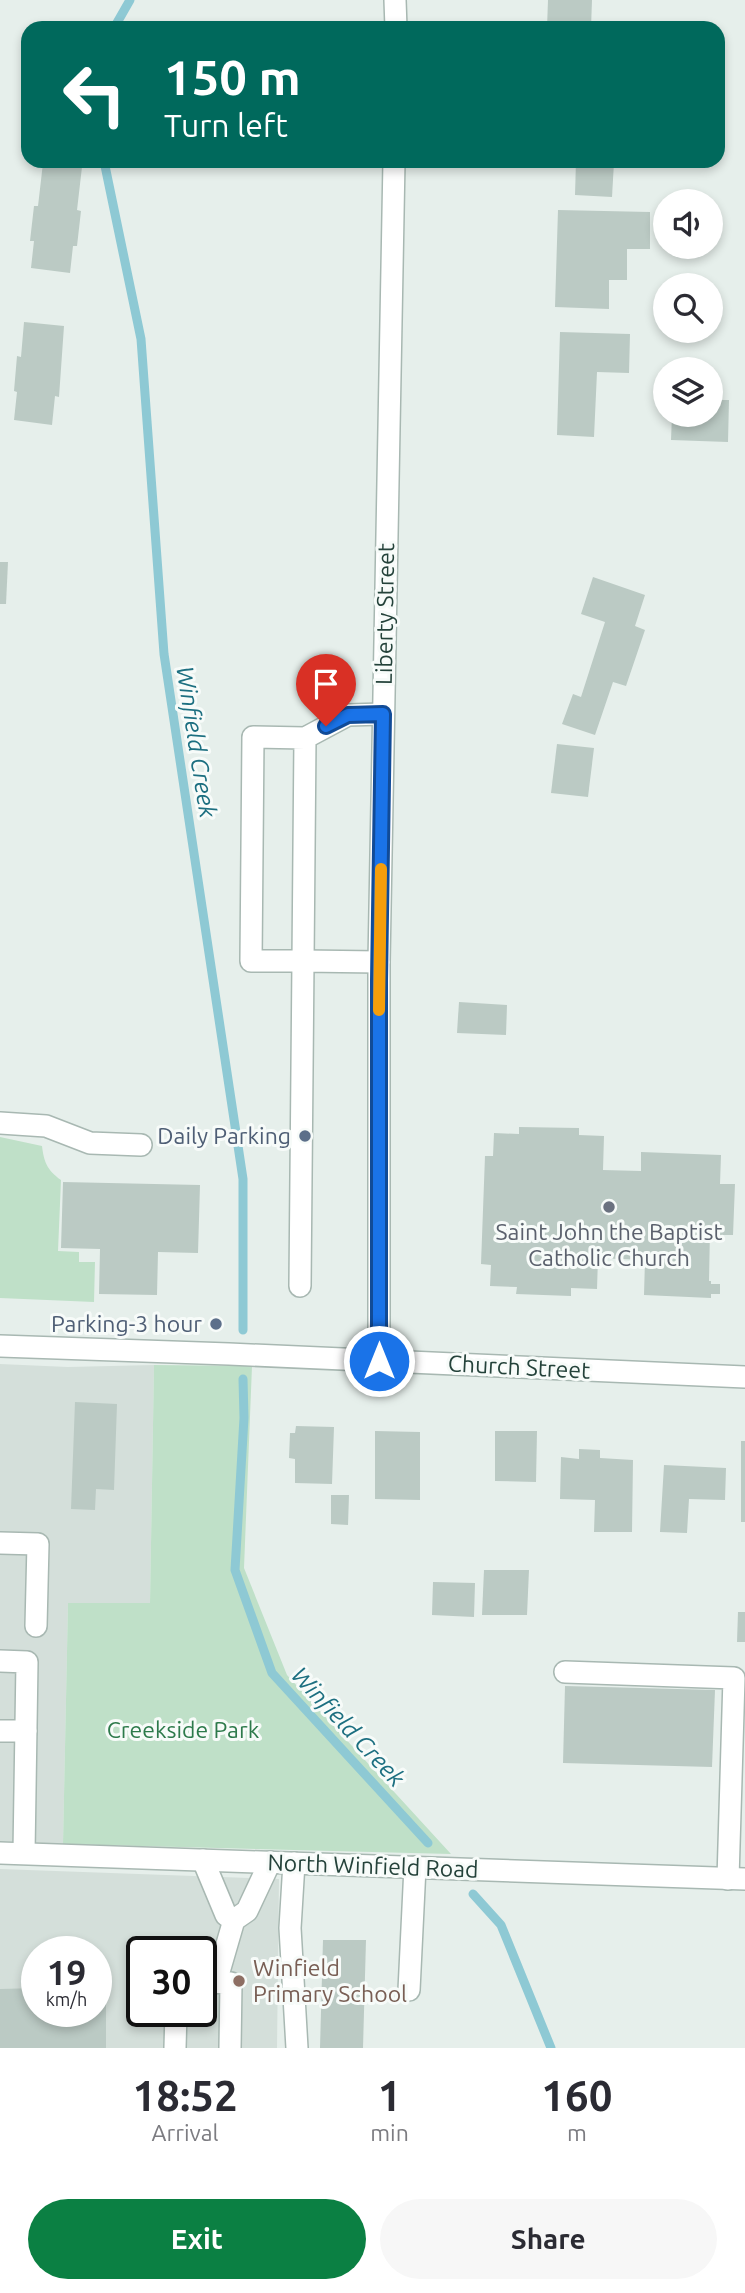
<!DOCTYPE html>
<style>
:root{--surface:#fff;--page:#f7f7f7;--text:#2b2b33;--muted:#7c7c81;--accent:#0b8043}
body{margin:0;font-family:Ubuntu,sans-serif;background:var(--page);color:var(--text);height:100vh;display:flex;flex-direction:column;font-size:26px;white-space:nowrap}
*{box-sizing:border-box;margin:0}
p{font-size:23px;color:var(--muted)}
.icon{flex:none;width:38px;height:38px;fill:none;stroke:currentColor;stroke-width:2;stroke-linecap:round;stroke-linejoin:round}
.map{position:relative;height:2048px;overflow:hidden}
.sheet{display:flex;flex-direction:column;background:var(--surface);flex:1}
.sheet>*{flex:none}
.guide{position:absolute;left:21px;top:21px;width:704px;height:147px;border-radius:21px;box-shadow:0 4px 10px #0003;background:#00695c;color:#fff;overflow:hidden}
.controls{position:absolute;left:653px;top:189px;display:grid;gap:14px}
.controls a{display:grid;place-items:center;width:70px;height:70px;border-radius:50%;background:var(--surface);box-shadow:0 4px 10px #0003;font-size:35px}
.speed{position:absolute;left:21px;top:1936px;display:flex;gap:14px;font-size:35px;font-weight:700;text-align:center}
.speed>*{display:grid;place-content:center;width:91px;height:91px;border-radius:50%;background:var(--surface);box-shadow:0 4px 10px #0003;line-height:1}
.speed small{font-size:18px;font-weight:400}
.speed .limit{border:4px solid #111;border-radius:10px;background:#fff;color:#111}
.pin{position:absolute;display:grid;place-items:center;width:60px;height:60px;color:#fff;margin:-72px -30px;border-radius:50% 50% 50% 0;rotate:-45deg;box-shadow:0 0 7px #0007}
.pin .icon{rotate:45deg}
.me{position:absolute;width:77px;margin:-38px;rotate:0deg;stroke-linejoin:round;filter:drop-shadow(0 0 5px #0008)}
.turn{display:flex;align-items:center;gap:24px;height:147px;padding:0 28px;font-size:32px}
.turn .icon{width:91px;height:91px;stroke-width:2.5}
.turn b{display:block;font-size:49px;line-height:60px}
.eta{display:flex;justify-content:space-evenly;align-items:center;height:119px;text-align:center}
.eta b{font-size:42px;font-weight:700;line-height:49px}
.button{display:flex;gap:14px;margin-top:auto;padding:14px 28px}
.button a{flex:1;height:80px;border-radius:42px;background:var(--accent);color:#fff;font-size:28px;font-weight:700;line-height:80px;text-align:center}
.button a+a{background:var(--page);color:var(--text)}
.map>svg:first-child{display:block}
</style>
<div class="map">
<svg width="745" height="2048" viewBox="0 0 745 2048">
<rect width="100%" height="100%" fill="#e6efeb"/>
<g fill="#d4dfda" fill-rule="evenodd">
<path d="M0 1364 68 1367 154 1365 150 1603H68L63 1844 0 1841Z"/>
<path d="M0 1869 279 1879 277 2048H0ZM37 1951H96V2011H37ZM142 1951H201V2011H142Z"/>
</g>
<g fill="#bfe0c8">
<path d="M0 1137 42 1146C44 1162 47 1170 61 1180L58 1251 79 1252V1262H95L94 1302 0 1298Z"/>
<path d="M154 1365 252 1366 244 1568 287 1675 451 1854 63 1844 68 1603H150Z"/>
</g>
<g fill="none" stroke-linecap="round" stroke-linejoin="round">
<g stroke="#8ec9d4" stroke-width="9">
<path d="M114 28 130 0"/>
<path d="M104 161 141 339 164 654 243 1179V1330"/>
<path d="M243 1379 244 1418 235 1570 272 1673 428 1843"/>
<path d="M473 1894 501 1925 551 2048"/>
</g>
</g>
<g fill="#bbcac4">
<path d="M548 0H592L591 28H547Z"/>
<path d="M576 161 614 162 612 197 575 195Z"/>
<path d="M43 163 82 167 77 210 81 211 77 246H73L70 273 31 268 34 241H30L34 206H38Z"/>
<path d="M558 210 650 212V249H627V280H609V309L555 307Z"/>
<path d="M24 322 64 326 59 397 55 396 52 425 14 420 17 392 14 391 17 356 21 357Z"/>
<path d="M560 332 630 334 629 373 597 372 594 437 557 435Z"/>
<path d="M710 400H729L728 442 671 440 672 415H710Z"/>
<path d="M0 562H8L6 604H0Z"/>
<path d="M593 577 645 595 635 626 645 630 626 686 613 682 595 735 562 724 573 694 581 697 605 622 581 614Z"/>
<path d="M557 744 594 748 588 797 551 793Z"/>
<path d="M459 1002 507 1005 506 1035 457 1033Z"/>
<path d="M519 1127 579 1128V1135L604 1136 603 1170 641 1171V1152L721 1155 720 1184H735L733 1235H719V1230H710L709 1281H711V1284H720V1294H711V1298L644 1295 645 1260 598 1258 597 1289 571 1288V1296L516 1294 517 1287 490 1286 491 1265 481 1264 485 1156H493L494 1133 519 1134Z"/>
<path d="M63 1182 200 1185 198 1253 158 1252 157 1295 99 1294 100 1249 61 1248Z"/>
<path d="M75 1402 117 1404 114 1490 96 1489 95 1510 71 1509Z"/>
<path d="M296 1426 334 1427 332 1484 295 1483V1459L289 1458 290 1433H295Z"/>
<path d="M375 1431 420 1432V1500L375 1499Z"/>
<path d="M495 1431H537L536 1482 495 1481Z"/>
<rect x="741" y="1441" width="4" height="81"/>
<path d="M579 1449 600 1450V1458L633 1460 632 1532H594L595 1500 560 1499 561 1457 579 1459Z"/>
<path d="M664 1465 726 1468 725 1500 689 1499 687 1533 660 1532Z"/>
<path d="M331 1495H349L348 1525 331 1524Z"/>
<path d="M484 1570H529L527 1615H482Z"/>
<path d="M433 1582 475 1583 474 1617 432 1615Z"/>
<path d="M738 1612H745V1642H737Z"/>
<path d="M565 1686 715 1690 712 1767 563 1763Z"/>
<path d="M323 1940H366L363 2048H320Z"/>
<path d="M106 1987V2048H0V1989L37 1988V2011H96V1988Z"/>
</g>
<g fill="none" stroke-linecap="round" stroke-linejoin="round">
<defs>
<g id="minor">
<path d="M395 0 396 28"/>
<path d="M305 738 303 961H251L253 737 305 738 348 715 383 714"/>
<path d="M0 1123 46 1126 90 1143 141 1145"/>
<path d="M300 1286 303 961 379 962"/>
<path d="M0 1346 229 1354 745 1377"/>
<path d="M379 1361V962L394 161"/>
<path d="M0 1543 38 1544 36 1626"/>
<path d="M0 1661 27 1662 24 1853"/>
<path d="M565 1672 734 1678 728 1879"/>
<path d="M0 1731H26"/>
<path d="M0 1853 745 1879"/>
<path d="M203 1860 226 1915 234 1920"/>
<path d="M294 1863 290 1928 297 2048"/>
<path d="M203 1982 231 1983 230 2048"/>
<path d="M216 1982 234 1920 247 1911 270 1862"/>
<path d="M409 1990 415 1867"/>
<path d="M175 2048 176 2011"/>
</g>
</defs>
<use href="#minor" stroke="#a8b8b2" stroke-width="24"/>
<use href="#minor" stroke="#fff" stroke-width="21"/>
</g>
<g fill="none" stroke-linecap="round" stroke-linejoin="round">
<defs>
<path id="route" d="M326 726 348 715 383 714 379 981V1361"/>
</defs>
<use href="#route" stroke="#114b97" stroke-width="18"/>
<use href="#route" stroke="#1a73e8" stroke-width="12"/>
<path stroke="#f59e0b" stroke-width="12" d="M379 1010 381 869"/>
</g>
<g fill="#5c6f8a" stroke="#f7fbf9" stroke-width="2.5">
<circle cx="305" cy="1136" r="7"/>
<circle cx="216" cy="1324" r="7"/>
</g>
<circle fill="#6b7280" stroke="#f7fbf9" stroke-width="2.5" cx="609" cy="1207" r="7"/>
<circle fill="#8d6e63" stroke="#f7fbf9" stroke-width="2.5" cx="239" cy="1981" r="7"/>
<g text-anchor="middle" stroke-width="6" stroke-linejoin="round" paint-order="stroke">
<g font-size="23" fill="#24423a" stroke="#f7fbf9">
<text transform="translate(385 614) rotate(-89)" y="8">Liberty Street</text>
<text transform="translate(519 1367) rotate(3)" y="8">Church Street</text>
<text transform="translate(373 1866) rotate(2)" y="8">North Winfield Road</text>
</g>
<g font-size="23" fill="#4e5e75" stroke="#f7fbf9" text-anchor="end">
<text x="291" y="1144">Daily Parking</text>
<text x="202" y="1332">Parking-3 hour</text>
</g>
<g font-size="23" fill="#5b616d" stroke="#f7fbf9">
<text x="609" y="1240">Saint John the Baptist<tspan x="609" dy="26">Catholic Church</tspan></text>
</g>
<g font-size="23" fill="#2d7a4b" stroke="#f7fbf9">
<text x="183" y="1738">Creekside Park</text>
</g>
<g font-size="23" fill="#785e54" stroke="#f7fbf9" text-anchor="start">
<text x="253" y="1976">Winfield<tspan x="253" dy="26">Primary School</tspan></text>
</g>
<g font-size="24" font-style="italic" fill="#1c6f80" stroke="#f7fbf9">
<text transform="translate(196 742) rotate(81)" y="8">Winfield Creek</text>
<text transform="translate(348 1727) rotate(47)" y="8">Winfield Creek</text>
</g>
</g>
</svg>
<div class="controls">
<a><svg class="icon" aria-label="sound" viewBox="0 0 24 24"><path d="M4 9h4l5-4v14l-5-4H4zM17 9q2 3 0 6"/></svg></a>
<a><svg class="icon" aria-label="search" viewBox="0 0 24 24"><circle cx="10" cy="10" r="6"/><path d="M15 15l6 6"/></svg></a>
<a><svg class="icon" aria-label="layers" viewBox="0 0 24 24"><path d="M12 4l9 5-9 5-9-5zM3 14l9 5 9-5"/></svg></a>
</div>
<div class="speed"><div>19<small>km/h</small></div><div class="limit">30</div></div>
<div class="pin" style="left:326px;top:726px;background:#d93025"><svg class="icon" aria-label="arrive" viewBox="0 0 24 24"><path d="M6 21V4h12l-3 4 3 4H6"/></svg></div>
<svg class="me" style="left:379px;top:1361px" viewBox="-20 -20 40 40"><circle r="17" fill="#1a73e8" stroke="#fff" stroke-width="3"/><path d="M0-11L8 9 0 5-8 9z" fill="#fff"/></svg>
<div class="guide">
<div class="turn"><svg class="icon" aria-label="left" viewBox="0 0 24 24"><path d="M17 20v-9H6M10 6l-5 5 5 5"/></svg><div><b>150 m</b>Turn left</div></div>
</div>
</div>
<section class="sheet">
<div class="eta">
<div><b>18:52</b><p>Arrival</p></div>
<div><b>1</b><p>min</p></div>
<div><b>160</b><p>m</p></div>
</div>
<div class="button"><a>Exit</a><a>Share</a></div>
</section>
